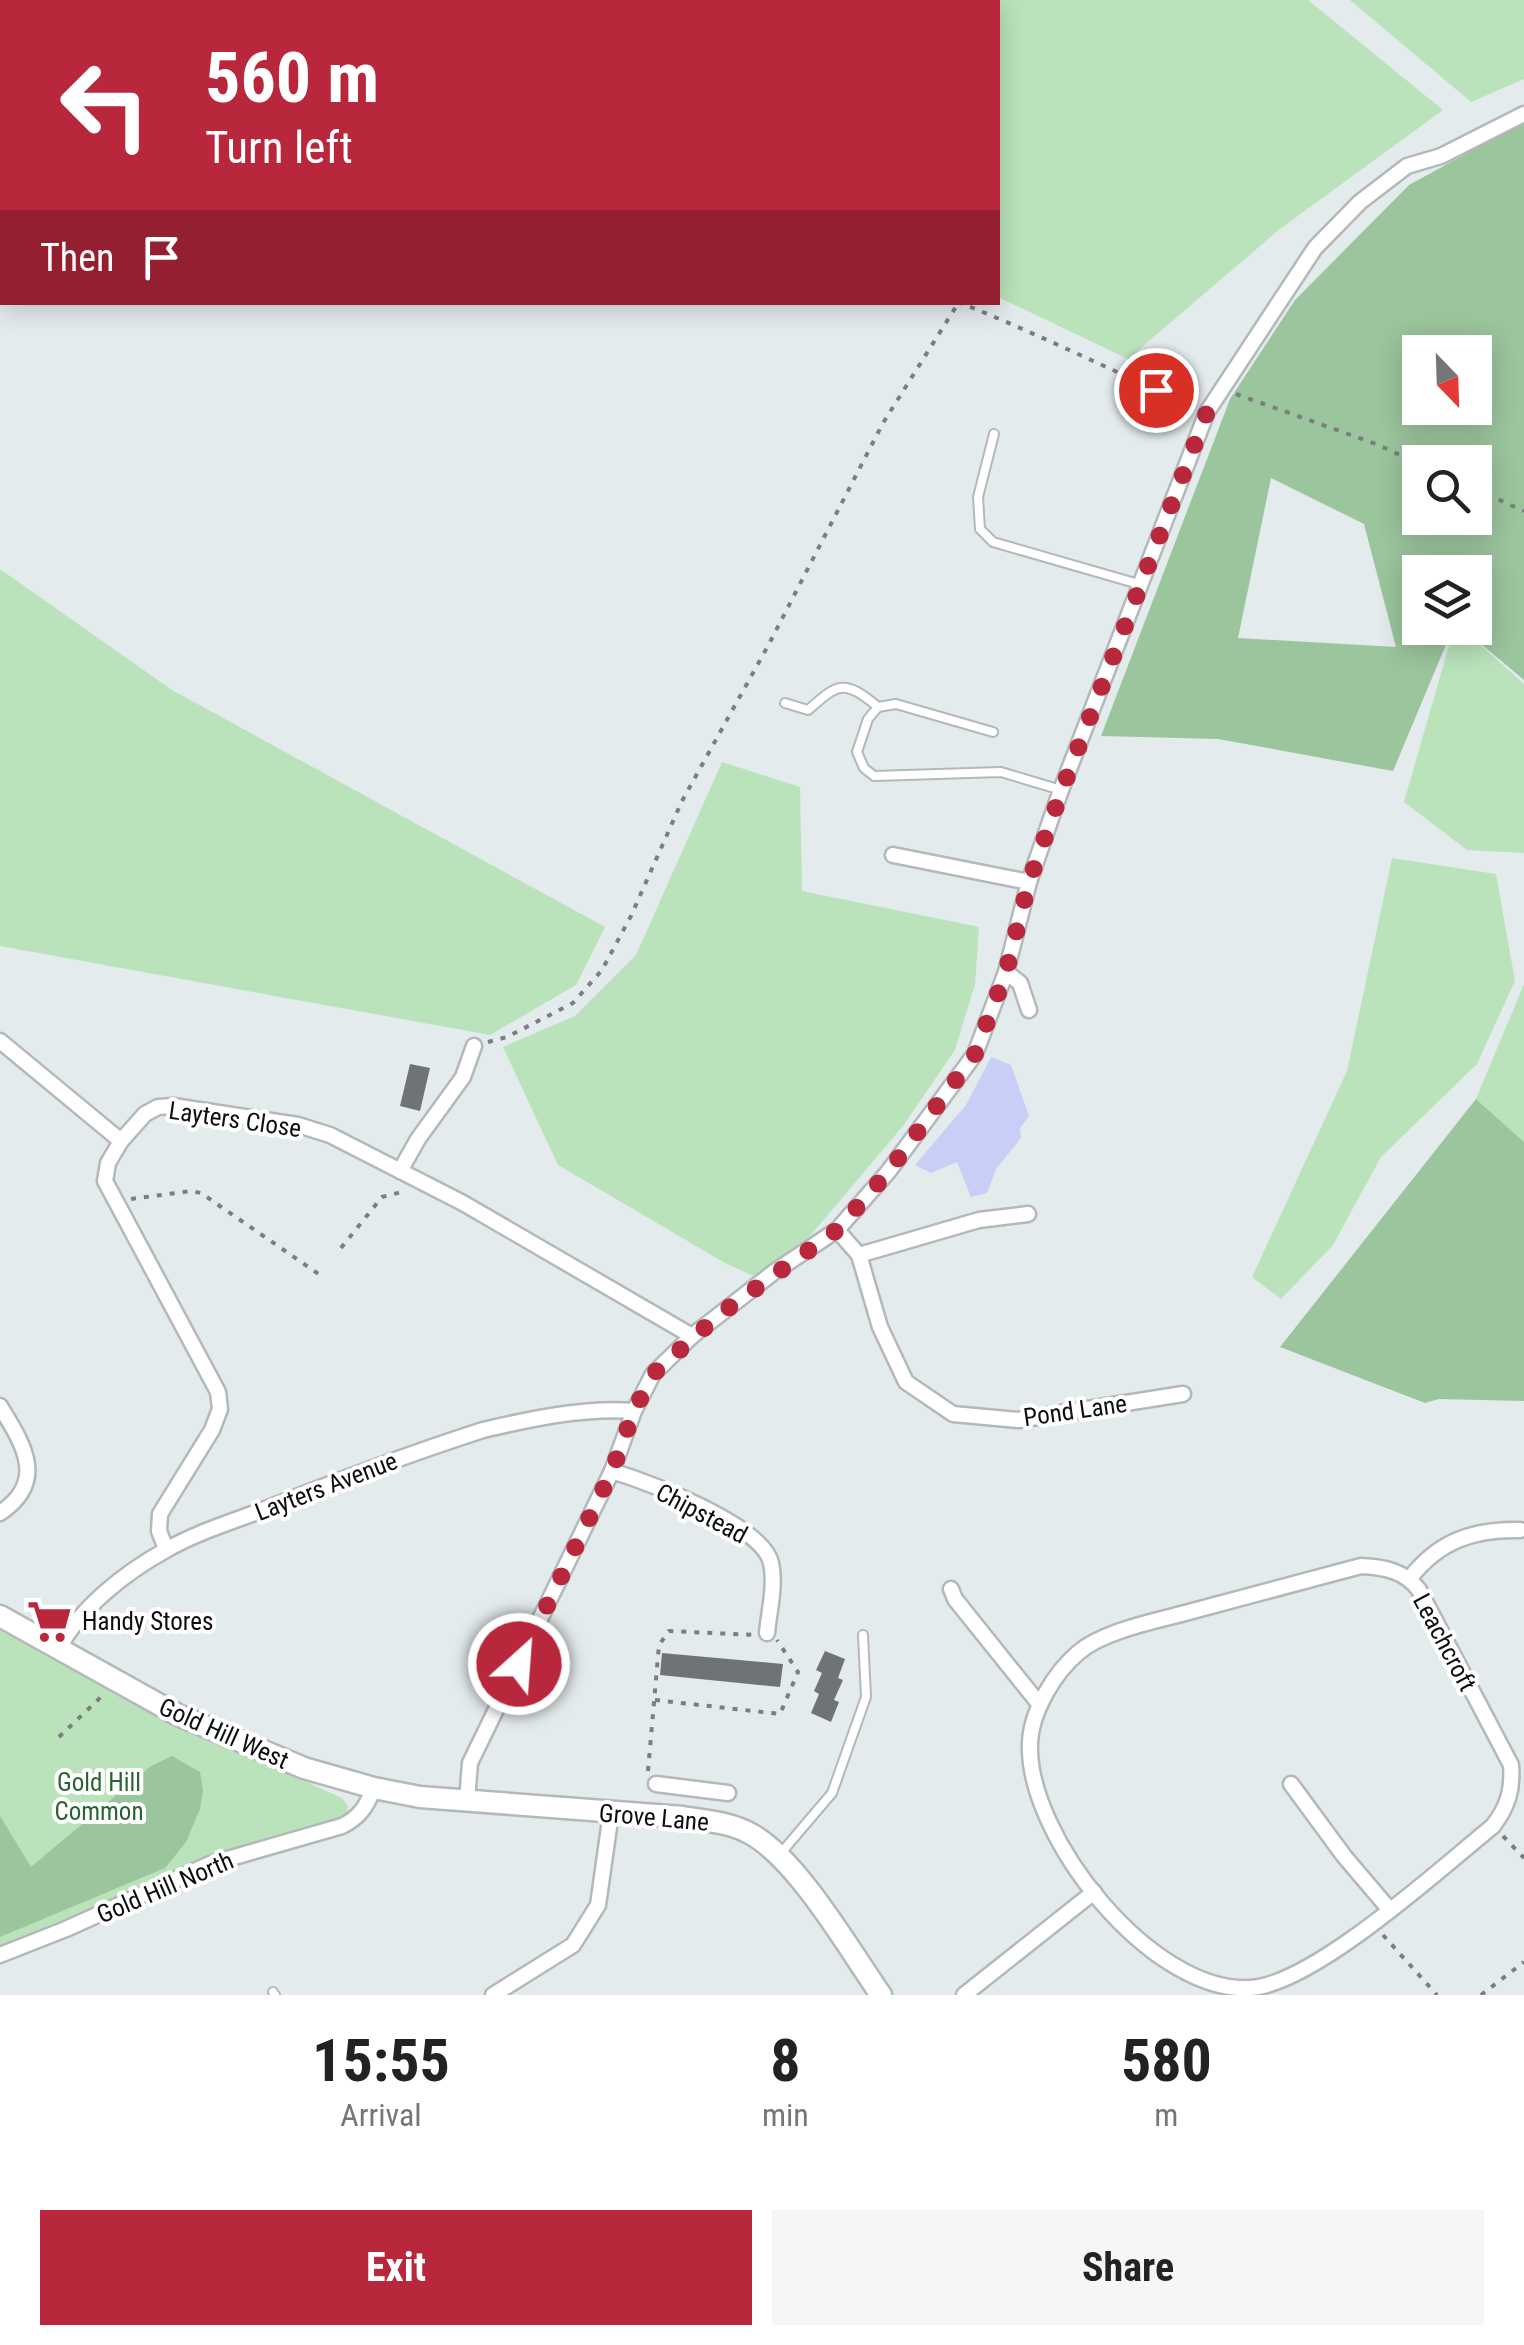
<!DOCTYPE html>
<style>
:root{--surface:#fff;--page:#f6f6f6;--text:#222;--muted:#767676;--accent:#b9273c}
body{margin:0;font-family:"Roboto Condensed",sans-serif;background:var(--page);color:var(--text);height:100vh;display:flex;flex-direction:column;font-size:38px;white-space:nowrap}
*{box-sizing:border-box;margin:0}
p{font-size:32px;color:var(--muted)}
.icon{flex:none;width:55px;height:55px;fill:none;stroke:currentColor;stroke-width:2;stroke-linecap:round;stroke-linejoin:round}
.map{position:relative;height:1995px;overflow:hidden}
.drawer{display:flex;flex-direction:column;background:var(--surface);flex:1}
.drawer>*{flex:none}
.hud{position:absolute;left:0px;top:0px;width:1000px;height:305px;box-shadow:0 5px 25px #0003;background:#b9273c;color:#fff;overflow:hidden}
.needle{width:65px;rotate:157deg}
.tools{position:absolute;left:1402px;top:335px;display:grid;gap:20px}
.tools a{display:grid;place-items:center;width:90px;height:90px;border-radius:0px;background:var(--surface);box-shadow:0 5px 25px #0003;font-size:50px}
.pin{position:absolute;display:grid;place-items:center;width:85px;height:85px;color:#fff;margin:-42px;border:5px solid #fff;border-radius:50%;box-shadow:0 2px 10px #0007}
.me{position:absolute;width:110px;margin:-55px;rotate:26deg;stroke-linejoin:round;filter:drop-shadow(0 0 8px #0008)}
.turn{display:flex;align-items:center;gap:35px;height:210px;padding:0 40px;font-size:45px}
.turn .icon{width:130px;height:130px;stroke-width:2.5}
.turn b{display:block;font-size:70px;line-height:85px}
.then{display:flex;align-items:center;height:95px;padding:0 40px;background:#0003;gap:20px;font-size:38px}
.eta{display:flex;justify-content:space-evenly;align-items:center;height:170px;text-align:center}
.eta b{font-size:60px;font-weight:700;line-height:70px}
.primary-button{display:flex;gap:20px;margin-top:auto;padding:20px 40px}
.primary-button a{flex:1;height:115px;border-radius:0px;background:var(--accent);color:#fff;font-size:40px;font-weight:700;line-height:115px;text-align:center}
.primary-button a+a{background:var(--page);color:var(--text)}
.map>svg:first-child{display:block}
</style>
<div class="map">
<svg width="1524" height="1995" viewBox="0 0 1524 1995">
<rect width="100%" height="100%" fill="#e4ebec"/>
<g fill="#bae3bc">
<path d="M1000 0H1308L1443 110 1280 229 1128 359 998 297Z"/>
<path d="M1350 0H1524V79L1471 102Z"/>
<path d="M0 569 172 690 605 927 576 985 490 1035 0 946Z"/>
<path d="M1454 628H1462L1524 684V853L1467 850 1404 802Z"/>
<path d="M722 762 800 787 802 891 979 927 975 984 955 1050 903 1126 810 1236 754 1276 725 1263 558 1165 503 1047 575 1016 636 955Z"/>
<path d="M1392 858 1496 874 1515 981 1477 1064 1381 1157 1333 1245 1281 1299 1252 1277 1347 1071Z"/>
<path d="M1524 984V1142L1476 1099Z"/>
<path d="M0 1625 171 1721 342 1798 348 1806 347 1814 339 1819 208 1858 97 1910 0 1948Z"/>
</g>
<g fill="#9bc59d" fill-rule="evenodd">
<path d="M1524 122V680L1462 628H1475V572H1420V628H1453L1393 771 1218 739 1101 736 1230 399 1295 300 1409 185ZM1420 352H1475V408H1420ZM1420 462H1475V518H1420ZM1271 478 1364 524 1396 647 1238 638Z"/>
<path d="M1476 1099 1524 1142V1401L1439 1399 1425 1403 1280 1347Z"/>
<path d="M172 1756 200 1772 203 1790 200 1809 186 1842 165 1868 0 1937V1816L31 1867 151 1766Z"/>
</g>
<path fill="#c9cef7" d="M991 1057 1011 1065 1029 1116 1020 1128 1021 1138 996 1169 987 1193 971 1197 957 1162 931 1173 915 1165 966 1105Z"/>
<g fill="#6f7377">
<path d="M410 1064 430 1068 420 1111 400 1106Z"/>
<path d="M825 1651 845 1659 838 1678 843 1680 834 1700 839 1702 831 1722 811 1713 819 1694 814 1691 822 1673 816 1670Z"/>
<path d="M662 1653 783 1664 780 1687 660 1675Z"/>
</g>
<g fill="none" stroke-linecap="round" stroke-linejoin="round">
<defs>
<g id="lane">
<path d="M994 434 978 497 980 529 993 542 1142 585"/>
<path d="M785 703 808 710C838 684 843 678 878 707"/>
<path d="M993 732 896 704 878 707 868 719 857 752 864 768 874 776 1001 772 1061 790"/>
<path d="M781 1853 832 1793 866 1697 863 1635"/>
<path d="M273 1992 275 1995"/>
</g>
<g id="street">
<path d="M893 855 1029 882"/>
<path d="M1006 972 1020 983 1029 1010"/>
<path d="M0 1041 121 1141"/>
<path d="M400 1171 418 1139 463 1077 474 1046"/>
<path d="M837 1230 859 1255 880 1327 906 1382 953 1414 1018 1420 1183 1394"/>
<path d="M859 1255 979 1220 1028 1214"/>
<path d="M0 1406C23 1444 48 1481 0 1513"/>
<path d="M612 1471C647 1482 763 1525 771 1563 776 1585 769 1611 767 1633"/>
<path d="M166 1549 159 1531 160 1514 212 1430 220 1409 218 1392 105 1181 108 1163 121 1141 145 1114 158 1107 173 1106 298 1125 330 1135 463 1203 692 1336"/>
<path d="M1361 1566C1384 1567 1405 1571 1419 1590L1511 1765C1513 1790 1508 1806 1493 1826 1441 1868 1313 1985 1250 1988 1152 1994 1026 1836 1030 1743 1031 1711 1055 1672 1079 1652 1104 1631 1155 1621 1185 1613 1244 1597 1303 1582 1361 1566Z"/>
<path d="M1410 1578C1439 1541 1473 1529 1520 1530"/>
<path d="M951 1589 955 1599 1040 1705"/>
<path d="M59 1648C81 1607 126 1572 166 1550 199 1531 238 1520 273 1506 342 1479 412 1453 483 1430 530 1419 585 1407 634 1411"/>
<path d="M656 1784 728 1793"/>
<path d="M1291 1784 1344 1856 1389 1909"/>
<path d="M467 1800 470 1763 612 1471 634 1411 653 1374 692 1336 774 1272 837 1230 888 1172 975 1054 1006 972 1029 882 1061 790 1207 412 1315 248 1360 202 1407 166 1441 156 1524 114"/>
<path d="M0 1955 66 1929 210 1864 342 1826C360 1817 366 1807 374 1788"/>
<path d="M493 1995 573 1945 598 1905 611 1813"/>
<path d="M964 1995 1094 1892"/>
</g>
<path id="secondary" d="M0 1616 178 1715 304 1768 374 1788 420 1797 683 1817C706 1821 730 1822 751 1834 797 1859 849 1949 881 1995"/>
</defs>
<use href="#lane" stroke="#b3b9bb" stroke-width="12"/>
<use href="#street" stroke="#b3b9bb" stroke-width="19"/>
<use href="#secondary" stroke="#b3b9bb" stroke-width="25"/>
<g stroke="#7a7e7f" stroke-width="4" stroke-dasharray="5 8" stroke-linecap="butt">
<path d="M716 0 717 2"/>
<path d="M976 0V2"/>
<path d="M958 302C1039 334 1116 373 1196 407"/>
<path d="M1236 394 1376 444 1420 464"/>
<path d="M1475 489 1524 511"/>
<path d="M488 1042 507 1037 573 1003 602 970 631 916 682 801 769 644 883 423 959 302"/>
<path d="M131 1199 191 1191 201 1193 320 1275"/>
<path d="M341 1248 382 1197 405 1191"/>
<path d="M655 1700 780 1714 798 1672 777 1640"/>
<path d="M59 1737 102 1696"/>
<path d="M648 1771 659 1645 669 1631 755 1635"/>
<path d="M1503 1836 1524 1858"/>
<path d="M1383 1935 1437 1995"/>
<path d="M1481 1995 1524 1962"/>
</g>
<use href="#lane" stroke="#fff" stroke-width="8"/>
<use href="#street" stroke="#fff" stroke-width="14"/>
<use href="#secondary" stroke="#fff" stroke-width="20"/>
</g>
<g fill="none" stroke-linecap="round" stroke-linejoin="round">
<path stroke="#b9273c" stroke-width="18" stroke-dasharray="0 32.4" d="M519 1664 612 1471 634 1411 653 1374 720 1314 837 1230 888 1172 975 1054 1006 972 1029 882 1062 790 1207 412 1156 390"/>
</g>
<defs>
<symbol id="supermarket-bare" viewBox="-9 -9 18 18"><path d="M-6-5.5h2.5l.6 2H6L4.5 2H-2.5L-4.4-4H-6ZM-1.5 3.2a1.3 1.3 0 1 0 .1 0ZM3 3.2a1.3 1.3 0 1 0 .1 0Z" fill="#b9273c" stroke="#fff" stroke-width="2.5" paint-order="stroke"/></symbol>
</defs>
<g fill-rule="evenodd">
<use href="#supermarket-bare" x="18" y="1590" width="63" height="63"/>
</g>
<g text-anchor="middle" stroke-width="8" stroke-linejoin="round" paint-order="stroke">
<g font-size="25" fill="#0c0e0f" stroke="#fff">
<text transform="translate(235 1119) rotate(8)" y="9">Layters Close</text>
<text transform="translate(1075 1410) rotate(-8)" y="9">Pond Lane</text>
<text transform="translate(326 1486) rotate(-21)" y="9">Layters Avenue</text>
<text transform="translate(702 1513) rotate(28)" y="9">Chipstead</text>
<text transform="translate(1445 1642) rotate(62)" y="9">Leachcroft</text>
<text transform="translate(224 1733) rotate(24)" y="9">Gold Hill West</text>
<text transform="translate(654 1817) rotate(5)" y="9">Grove Lane</text>
<text transform="translate(165 1887) rotate(-23)" y="9">Gold Hill North</text>
</g>
<g font-size="25" fill="#0c0e0f" stroke="#fff" text-anchor="start">
<text x="82" y="1630">Handy Stores</text>
</g>
<g font-size="25" fill="#286330" stroke="#fff">
<text x="99" y="1791">Gold Hill<tspan x="99" dy="29">Common</tspan></text>
</g>
</g>
</svg>
<div class="tools">
<a><svg class="needle" viewBox="-14 -14 28 28"><path d="M0-13l5 13h-10z" fill="#e53935"/><path d="M0 13l5-13h-10z" fill="#767676"/></svg></a>
<a><svg class="icon" aria-label="search" viewBox="0 0 24 24"><circle cx="10" cy="10" r="6"/><path d="M15 15l6 6"/></svg></a>
<a><svg class="icon" aria-label="layers" viewBox="0 0 24 24"><path d="M12 4l9 5-9 5-9-5zM3 14l9 5 9-5"/></svg></a>
</div>
<div class="pin" style="left:1156px;top:390px;background:#d93025"><svg class="icon" aria-label="arrive" viewBox="0 0 24 24"><path d="M6 21V4h12l-3 4 3 4H6"/></svg></div>
<svg class="me" style="left:519px;top:1664px" viewBox="-20 -20 40 40"><circle r="17" fill="#b9273c" stroke="#fff" stroke-width="3"/><path d="M0-11L8 9 0 5-8 9z" fill="#fff"/></svg>
<div class="hud">
<div class="turn"><svg class="icon" aria-label="left" viewBox="0 0 24 24"><path d="M17 20v-9H6M10 6l-5 5 5 5"/></svg><div><b>560 m</b>Turn left</div></div>
<div class="then">Then<svg class="icon" aria-label="arrive" viewBox="0 0 24 24"><path d="M6 21V4h12l-3 4 3 4H6"/></svg></div>
</div>
</div>
<section class="drawer">
<div class="eta">
<div><b>15:55</b><p>Arrival</p></div>
<div><b>8</b><p>min</p></div>
<div><b>580</b><p>m</p></div>
</div>
<div class="primary-button"><a>Exit</a><a>Share</a></div>
</section>
